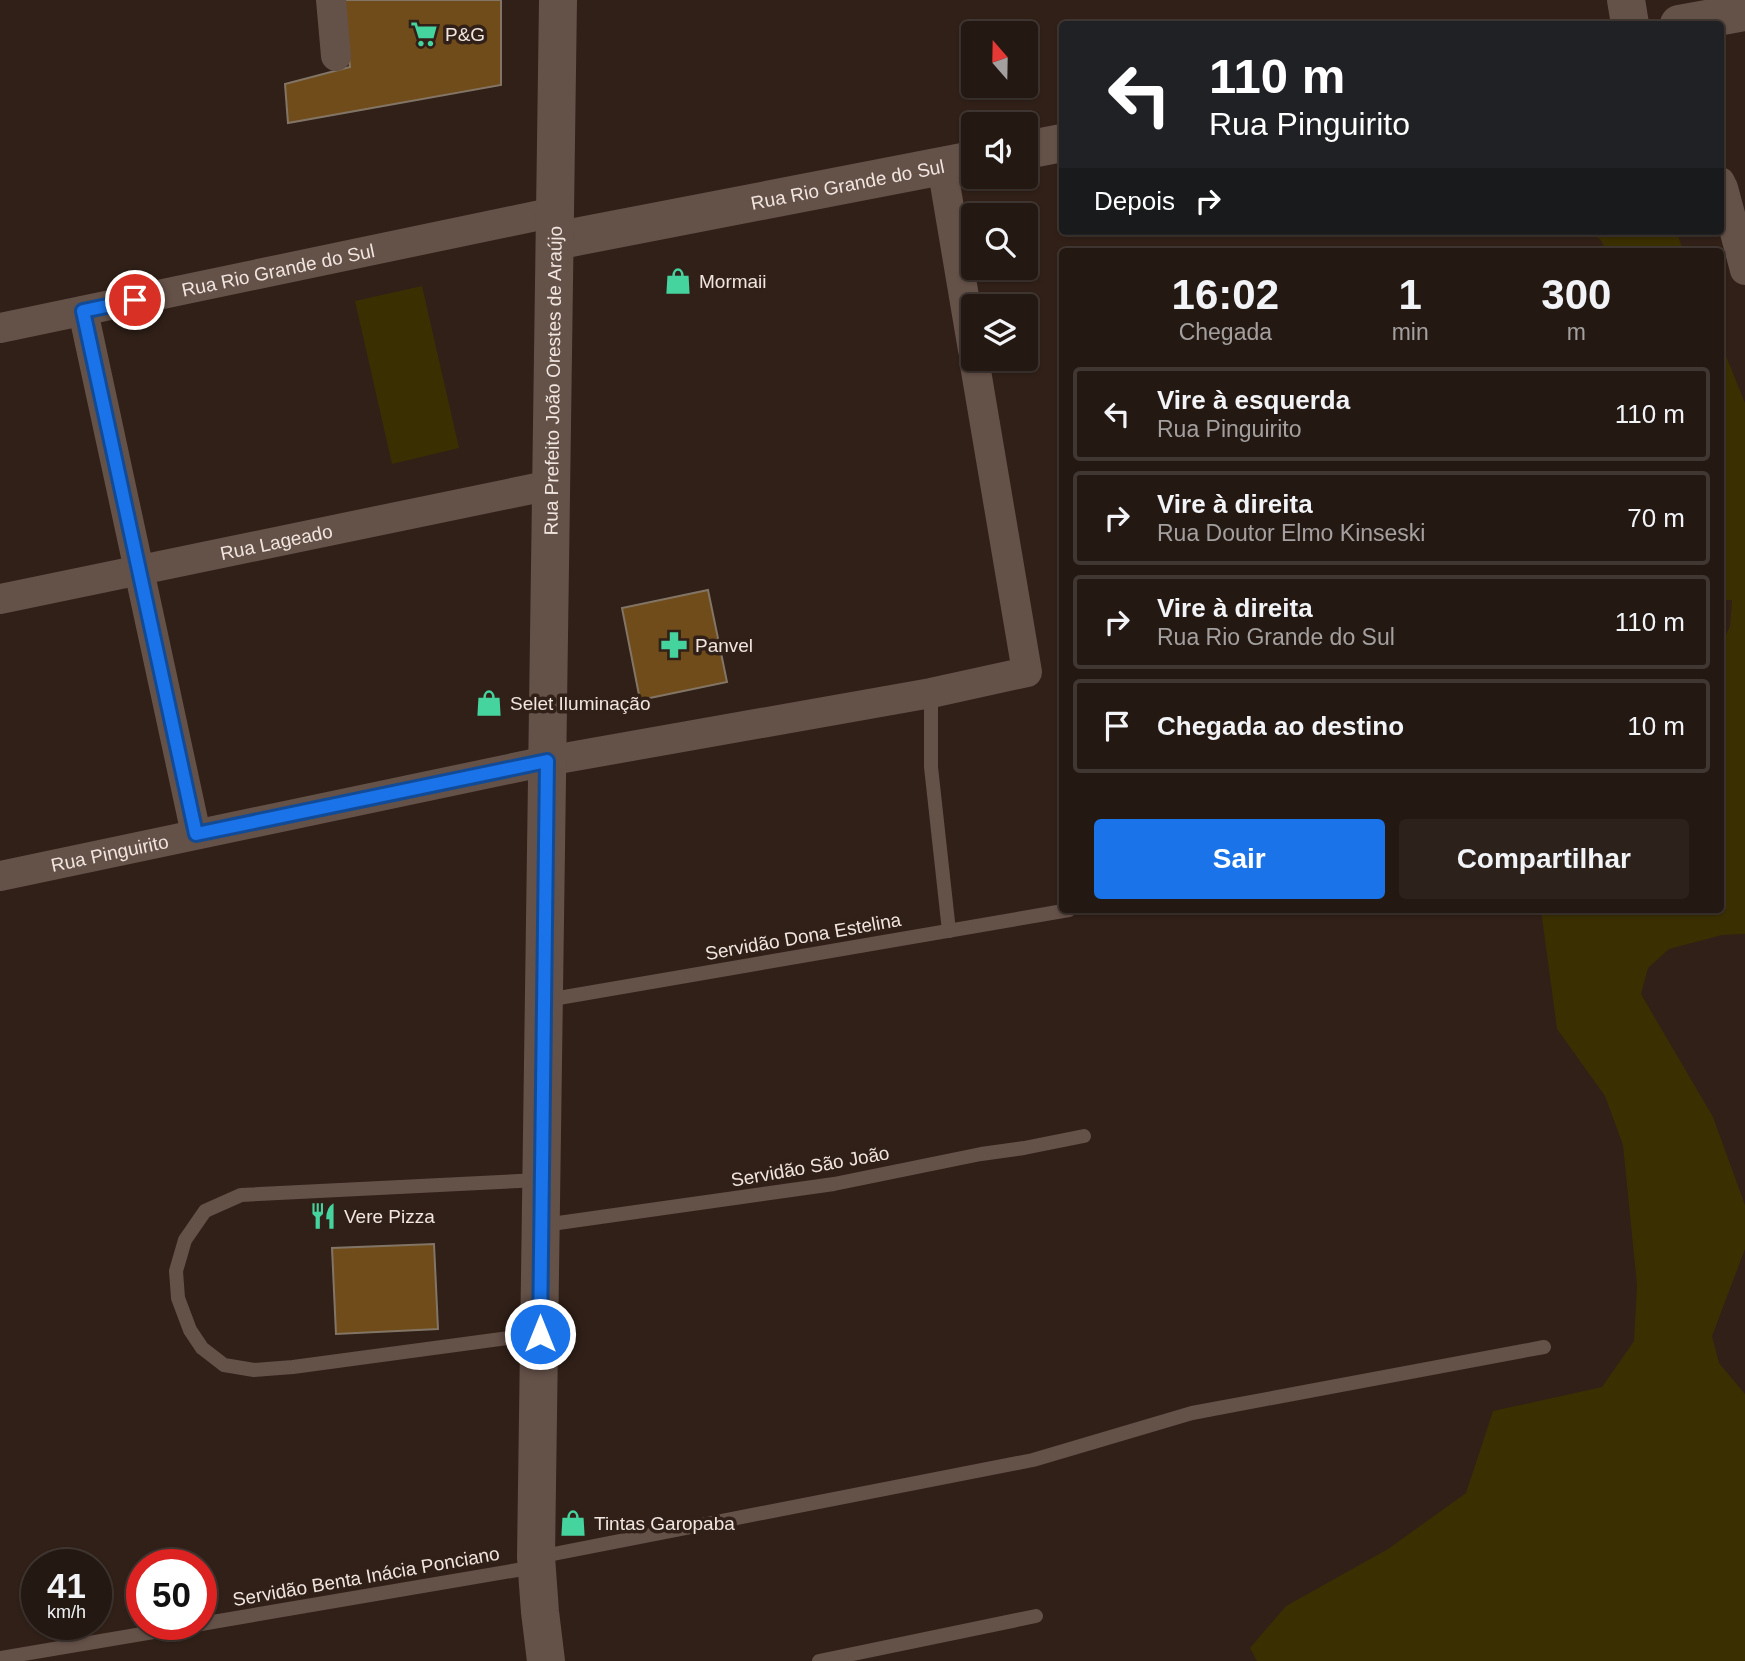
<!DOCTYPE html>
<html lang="pt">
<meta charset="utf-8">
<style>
:root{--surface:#241812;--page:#2c211b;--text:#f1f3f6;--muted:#a3a09f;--line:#413732;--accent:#1a73e8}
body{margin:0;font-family:Helvetica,sans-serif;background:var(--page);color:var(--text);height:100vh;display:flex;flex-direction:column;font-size:26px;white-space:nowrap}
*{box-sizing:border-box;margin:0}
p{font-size:23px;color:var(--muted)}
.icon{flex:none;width:38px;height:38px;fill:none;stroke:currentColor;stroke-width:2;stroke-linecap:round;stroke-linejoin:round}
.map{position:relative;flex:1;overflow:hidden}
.side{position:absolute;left:1059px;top:248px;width:665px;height:665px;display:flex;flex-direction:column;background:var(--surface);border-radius:7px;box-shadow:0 2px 5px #0004,0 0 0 2px var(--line)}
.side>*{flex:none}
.guide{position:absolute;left:1059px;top:21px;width:665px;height:214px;border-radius:7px;box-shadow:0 2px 5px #0004,0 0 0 2px var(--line);background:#202124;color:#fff;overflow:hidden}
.needle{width:46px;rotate:340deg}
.controls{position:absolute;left:961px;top:21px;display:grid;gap:14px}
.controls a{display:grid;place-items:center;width:77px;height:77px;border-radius:7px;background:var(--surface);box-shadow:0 2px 5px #0004,0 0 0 2px var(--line);font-size:35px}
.speed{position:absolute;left:21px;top:1549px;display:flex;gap:14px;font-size:35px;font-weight:700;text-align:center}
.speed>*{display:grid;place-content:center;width:91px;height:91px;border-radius:50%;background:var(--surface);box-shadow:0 2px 5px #0004,0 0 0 2px var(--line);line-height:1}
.speed small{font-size:18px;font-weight:400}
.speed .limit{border:10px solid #d22;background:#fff;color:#111}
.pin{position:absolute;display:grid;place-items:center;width:60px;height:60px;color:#fff;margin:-30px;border:4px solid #fff;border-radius:50%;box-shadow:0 2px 7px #0007}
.me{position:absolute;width:77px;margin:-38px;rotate:0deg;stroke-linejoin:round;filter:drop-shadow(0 0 5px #0008)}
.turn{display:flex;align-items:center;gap:24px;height:147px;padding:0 35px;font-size:32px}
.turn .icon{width:91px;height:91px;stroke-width:2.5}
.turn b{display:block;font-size:49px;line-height:60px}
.then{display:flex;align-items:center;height:66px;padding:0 35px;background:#0003;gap:14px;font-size:26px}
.eta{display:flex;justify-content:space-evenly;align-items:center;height:119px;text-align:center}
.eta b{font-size:42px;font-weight:800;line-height:49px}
.cta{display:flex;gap:14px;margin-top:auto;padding:14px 35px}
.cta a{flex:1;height:80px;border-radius:7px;background:var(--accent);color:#fff;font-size:28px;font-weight:800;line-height:80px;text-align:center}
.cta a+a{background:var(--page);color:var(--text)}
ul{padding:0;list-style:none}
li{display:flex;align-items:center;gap:21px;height:94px;margin:0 14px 10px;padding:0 21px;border:4px solid var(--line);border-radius:7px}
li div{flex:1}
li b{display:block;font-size:26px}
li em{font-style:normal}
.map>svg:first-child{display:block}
</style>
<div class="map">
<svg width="1745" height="1661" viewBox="0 0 1745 1661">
<rect width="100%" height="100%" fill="#302018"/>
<g fill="#3a2f00">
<path d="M1587 231H1676L1684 252H1607L1600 239Z"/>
<path d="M422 286 459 448 392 464 355 301Z"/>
<path d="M1720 341 1745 403V934L1722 935 1669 949 1648 968 1641 994 1713 1117 1745 1205V1249L1712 1336 1719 1363 1745 1394V1661H1257L1250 1648 1286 1606 1388 1549 1466 1493 1493 1411 1602 1387 1634 1341 1637 1285 1623 1145 1605 1096 1557 1029 1541 910H1720V647L1730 626 1732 600H1720Z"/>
</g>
<g fill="#704c1a" stroke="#827565" stroke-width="2">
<path d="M343 0H501V85L288 123 285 84 350 67Z"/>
<path d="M708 590 727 682 640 700 622 608Z"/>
<path d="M434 1244 438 1329 336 1334 332 1248Z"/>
</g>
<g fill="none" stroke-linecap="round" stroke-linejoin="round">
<g stroke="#645148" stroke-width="14">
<path d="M931 693V767L949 931"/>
<path d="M547 1000 1069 910"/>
<path d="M544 1225 834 1184 981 1154 1024 1148 1084 1136"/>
<path d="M538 1334 293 1367 254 1370 224 1365 202 1348 190 1330 178 1298 176 1271 185 1240 205 1211 241 1195 540 1180"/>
<path d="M538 1557 1033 1460 1192 1413 1544 1347"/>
<path d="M201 1624 535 1567"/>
<path d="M0 1658 201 1624"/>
<path d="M819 1661 1036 1616"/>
</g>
<g stroke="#645148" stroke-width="30">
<path d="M331 0 336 56"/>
<path d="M942 166 973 350"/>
<path d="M1720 182 1723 188 1745 270"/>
<path d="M83 311 196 834"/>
<path id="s1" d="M0 328 555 212"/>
<path id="s2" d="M0 599 551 485"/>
<path id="s3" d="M0 876 547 761 931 693 1027 672 974 359"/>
</g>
<g stroke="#645148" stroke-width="38">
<path d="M1626 0 1630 24"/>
<path d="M1679 24 1745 12"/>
<path d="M1026 150 1062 143"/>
<path id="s4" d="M555 241 973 160"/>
<path id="s5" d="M546 1661 540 1612 536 1557 558 0"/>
</g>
</g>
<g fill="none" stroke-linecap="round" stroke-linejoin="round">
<defs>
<path id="route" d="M135 300 83 311 196 834 547 761 540 1334"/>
</defs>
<use href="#route" stroke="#114b97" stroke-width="18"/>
<use href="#route" stroke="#1a73e8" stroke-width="12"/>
</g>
<defs>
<symbol id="supermarket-bare" viewBox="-9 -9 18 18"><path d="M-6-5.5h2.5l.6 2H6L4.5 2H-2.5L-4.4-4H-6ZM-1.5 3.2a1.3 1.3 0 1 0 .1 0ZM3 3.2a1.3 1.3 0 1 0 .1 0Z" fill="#45d49e" stroke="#302018" stroke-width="2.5" paint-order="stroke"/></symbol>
<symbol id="shop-bare" viewBox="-9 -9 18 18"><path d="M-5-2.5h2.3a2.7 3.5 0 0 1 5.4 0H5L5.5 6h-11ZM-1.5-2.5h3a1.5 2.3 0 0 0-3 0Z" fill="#45d49e" stroke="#302018" stroke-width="2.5" paint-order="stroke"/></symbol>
<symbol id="pharmacy-bare" viewBox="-9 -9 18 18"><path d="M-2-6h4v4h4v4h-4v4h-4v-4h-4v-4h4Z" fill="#45d49e" stroke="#302018" stroke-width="2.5" paint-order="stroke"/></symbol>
<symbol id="restaurant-bare" viewBox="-9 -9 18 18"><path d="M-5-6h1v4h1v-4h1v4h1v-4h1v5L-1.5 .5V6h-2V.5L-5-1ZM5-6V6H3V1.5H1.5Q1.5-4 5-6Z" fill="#45d49e" stroke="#302018" stroke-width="2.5" paint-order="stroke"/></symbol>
</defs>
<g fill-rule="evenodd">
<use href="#supermarket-bare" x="405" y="15" width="38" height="38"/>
<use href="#shop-bare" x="659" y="262" width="38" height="38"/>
<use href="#pharmacy-bare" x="655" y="626" width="38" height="38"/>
<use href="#shop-bare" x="470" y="684" width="38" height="38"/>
<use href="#restaurant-bare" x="304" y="1197" width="38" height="38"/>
<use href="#shop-bare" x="554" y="1504" width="38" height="38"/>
</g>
<g text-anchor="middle" stroke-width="7" stroke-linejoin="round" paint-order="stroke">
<g font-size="19" fill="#f1e5e0" stroke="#302018" text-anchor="start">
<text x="445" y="41">P&amp;G</text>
<text x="699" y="288">Mormaii</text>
<text x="695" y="652">Panvel</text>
<text x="510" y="710">Selet Iluminação</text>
<text x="344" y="1223">Vere Pizza</text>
<text x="594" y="1530">Tintas Garopaba</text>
</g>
<g font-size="19" fill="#f1e5e0" stroke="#302018">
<text dy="7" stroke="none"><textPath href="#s4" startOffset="298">Rua Rio Grande do Sul</textPath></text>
<text dy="7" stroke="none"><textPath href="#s1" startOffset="284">Rua Rio Grande do Sul</textPath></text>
<text dy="7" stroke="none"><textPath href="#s5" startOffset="1281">Rua Prefeito João Orestes de Araújo</textPath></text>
<text dy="7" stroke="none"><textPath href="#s2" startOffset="282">Rua Lageado</textPath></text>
<text dy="7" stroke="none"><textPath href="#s3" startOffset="112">Rua Pinguirito</textPath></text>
<text transform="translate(803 936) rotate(-10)" y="7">Servidão Dona Estelina</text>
<text transform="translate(810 1166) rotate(-10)" y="7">Servidão São João</text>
<text transform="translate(366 1576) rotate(-10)" y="7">Servidão Benta Inácia Ponciano</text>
</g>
</g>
</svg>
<div class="controls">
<a><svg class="needle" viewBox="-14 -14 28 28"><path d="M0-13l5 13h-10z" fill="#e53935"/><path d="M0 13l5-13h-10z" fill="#a3a09f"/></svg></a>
<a><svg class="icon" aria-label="sound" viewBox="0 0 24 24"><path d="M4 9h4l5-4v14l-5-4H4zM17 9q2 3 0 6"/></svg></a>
<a><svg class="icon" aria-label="search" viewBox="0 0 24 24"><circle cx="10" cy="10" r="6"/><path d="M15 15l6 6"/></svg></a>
<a><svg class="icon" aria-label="layers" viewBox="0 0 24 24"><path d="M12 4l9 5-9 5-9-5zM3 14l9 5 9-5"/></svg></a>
</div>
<div class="speed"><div>41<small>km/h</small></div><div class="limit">50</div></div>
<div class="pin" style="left:135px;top:300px;background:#d93025"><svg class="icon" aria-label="arrive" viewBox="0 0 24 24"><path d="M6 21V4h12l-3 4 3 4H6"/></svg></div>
<svg class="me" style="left:540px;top:1334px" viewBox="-20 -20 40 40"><circle r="17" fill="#1a73e8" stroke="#fff" stroke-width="3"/><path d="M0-11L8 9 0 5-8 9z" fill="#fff"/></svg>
<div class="guide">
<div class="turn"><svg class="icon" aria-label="left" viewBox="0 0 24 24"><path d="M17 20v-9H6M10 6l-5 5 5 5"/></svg><div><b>110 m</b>Rua Pinguirito</div></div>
<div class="then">Depois<svg class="icon" aria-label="right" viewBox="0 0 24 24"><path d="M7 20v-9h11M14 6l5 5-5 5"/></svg></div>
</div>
<section class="side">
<div class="eta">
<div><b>16:02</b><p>Chegada</p></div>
<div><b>1</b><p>min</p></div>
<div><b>300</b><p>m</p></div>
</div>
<ul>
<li><svg class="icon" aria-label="left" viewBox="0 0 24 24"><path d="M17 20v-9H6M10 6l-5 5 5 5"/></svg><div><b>Vire à esquerda</b><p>Rua Pinguirito</p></div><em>110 m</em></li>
<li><svg class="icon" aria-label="right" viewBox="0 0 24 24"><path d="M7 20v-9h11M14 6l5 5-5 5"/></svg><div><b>Vire à direita</b><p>Rua Doutor Elmo Kinseski</p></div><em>70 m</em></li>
<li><svg class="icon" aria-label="right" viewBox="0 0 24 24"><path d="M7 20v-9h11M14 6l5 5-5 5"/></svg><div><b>Vire à direita</b><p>Rua Rio Grande do Sul</p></div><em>110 m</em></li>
<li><svg class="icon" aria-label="arrive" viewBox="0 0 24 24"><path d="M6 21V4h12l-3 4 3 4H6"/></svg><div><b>Chegada ao destino</b></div><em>10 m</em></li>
</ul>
<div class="cta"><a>Sair</a><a>Compartilhar</a></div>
</section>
</div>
